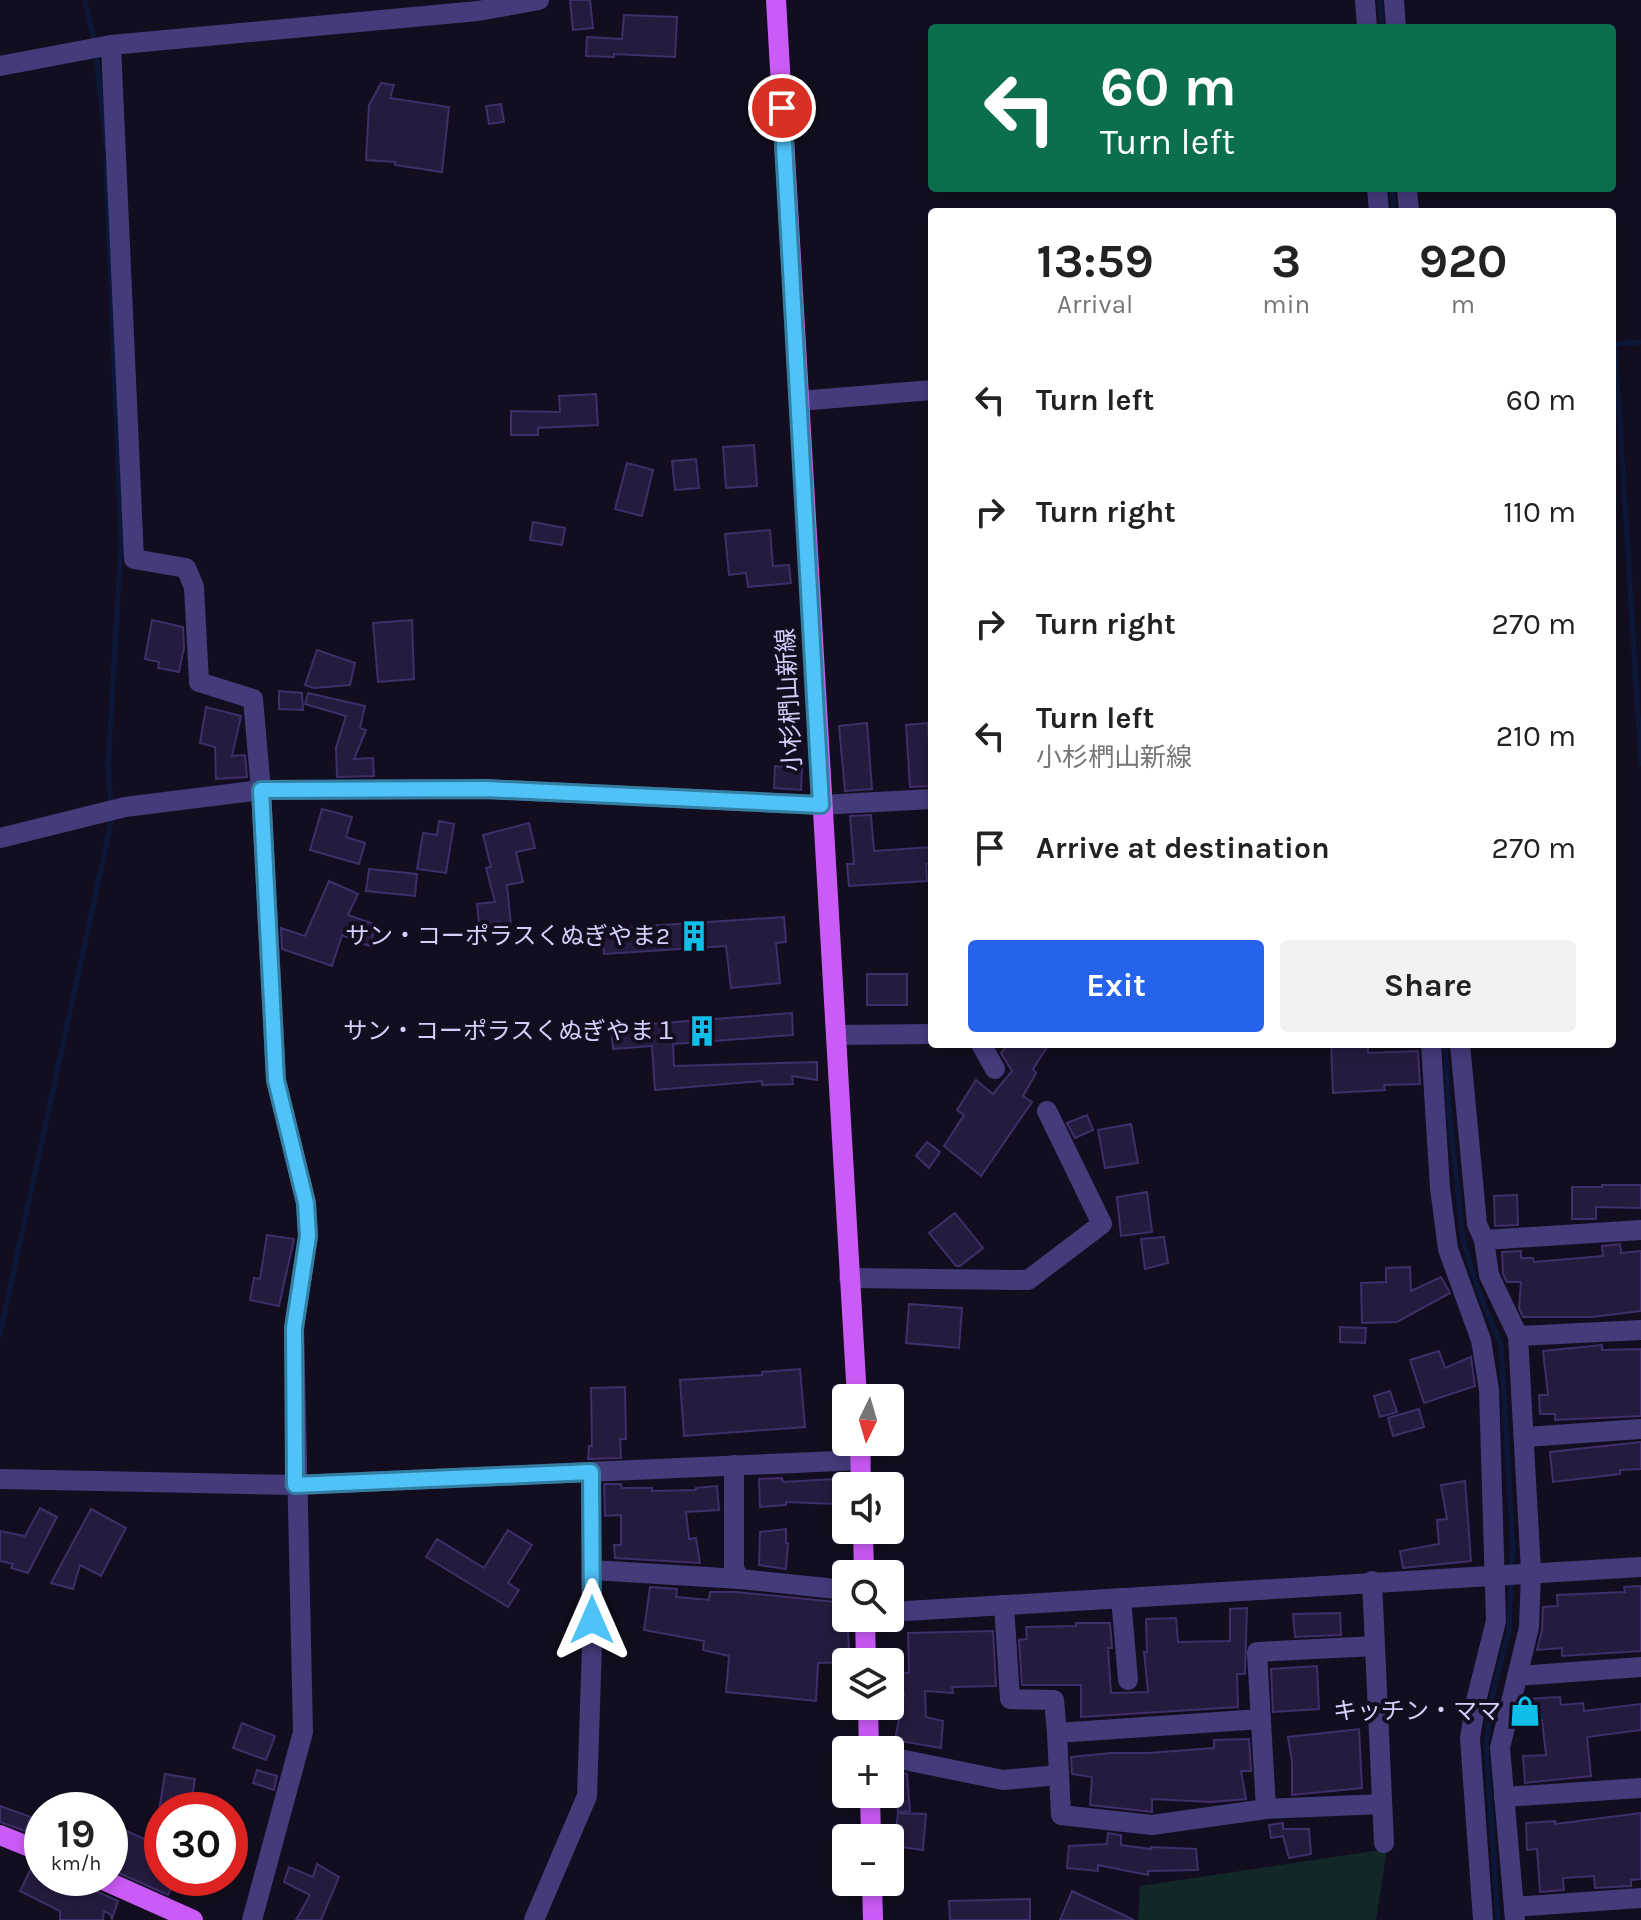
<!DOCTYPE html>
<meta charset="utf-8">
<style>
:root{--surface:#fff;--page:#f2f2f2;--text:#222;--muted:#767676;--accent:#2563eb}
body{margin:0;font-family:Karla,"Noto Sans JP",sans-serif;background:var(--page);color:var(--text);height:100vh;display:flex;flex-direction:column;font-size:30px;white-space:nowrap}
*{box-sizing:border-box;margin:0}
p{font-size:26px;color:var(--muted)}
.icon{flex:none;width:44px;height:44px;fill:none;stroke:currentColor;stroke-width:2;stroke-linecap:round;stroke-linejoin:round}
.map{position:relative;flex:1;overflow:hidden}
.sheet{position:absolute;left:928px;top:208px;width:688px;height:840px;display:flex;flex-direction:column;background:var(--surface);border-radius:8px;box-shadow:0 4px 12px #0003}
.sheet>*{flex:none}
.guide{position:absolute;left:928px;top:24px;width:688px;height:168px;border-radius:8px;box-shadow:0 4px 12px #0003;background:#0b6e4f;color:#fff;overflow:hidden}
.needle{width:52px;rotate:185deg}
.tools{position:absolute;left:832px;top:1384px;display:grid;gap:16px}
.tools a{display:grid;place-items:center;width:72px;height:72px;border-radius:8px;background:var(--surface);box-shadow:0 4px 12px #0003;font-size:40px}
.speed{position:absolute;left:24px;top:1792px;display:flex;gap:16px;font-size:40px;font-weight:700;text-align:center}
.speed>*{display:grid;place-content:center;width:104px;height:104px;border-radius:50%;background:var(--surface);box-shadow:0 4px 12px #0003;line-height:1}
.speed small{font-size:20px;font-weight:400}
.speed .limit{border:12px solid #d22;background:#fff;color:#111}
.pin{position:absolute;display:grid;place-items:center;width:68px;height:68px;color:#fff;margin:-34px;border:4px solid #fff;border-radius:50%;box-shadow:0 2px 8px #0007}
.me{position:absolute;width:88px;margin:-44px;rotate:0deg;stroke-linejoin:round;filter:drop-shadow(0 0 6px #0008)}
.turn{display:flex;align-items:center;gap:28px;height:168px;padding:0 40px;font-size:36px}
.turn .icon{width:104px;height:104px;stroke-width:2.5}
.turn b{display:block;font-size:56px;line-height:68px}
.eta{display:flex;justify-content:space-evenly;align-items:center;height:136px;text-align:center}
.eta b{font-size:48px;font-weight:700;line-height:56px}
.action{display:flex;gap:16px;margin-top:auto;padding:16px 40px}
.action a{flex:1;height:92px;border-radius:8px;background:var(--accent);color:#fff;font-size:32px;font-weight:700;line-height:92px;text-align:center}
.action a+a{background:var(--page);color:var(--text)}
ul{padding:0;list-style:none}
li{display:flex;align-items:center;gap:24px;height:112px;padding:0 40px}
li div{flex:1}
li b{display:block;font-size:30px}
li em{font-style:normal}
.map>svg:first-child{display:block}
</style>
<div class="map">
<svg width="1641" height="1920" viewBox="0 0 1641 1920">
<rect width="100%" height="100%" fill="#120e1f"/>
<path fill="#112728" d="M1387 1849 1376 1920H1138L1140 1886Z"/>
<g fill="none" stroke-linecap="round" stroke-linejoin="round">
<g stroke="#0c183a" stroke-width="5">
<path d="M85 0 94 42"/>
<path d="M1380 0 1382 28"/>
<path d="M96 52 106 149"/>
<path d="M106 159 121 545 108 767 111 804"/>
<path d="M1392 188 1394 212"/>
<path d="M1641 342 1615 344 1641 764"/>
<path d="M1445 1044 1449 1111 1463 1240 1478 1290 1501 1345 1513 1549 1511 1571"/>
<path d="M0 1334 113 814"/>
<path d="M1498 1920 1486 1743 1494 1687 1509 1631 1511 1581"/>
</g>
</g>
<g fill="#251b3e" stroke="#3f2e69" stroke-width="2">
<path d="M570 0H590L593 28 573 30Z"/>
<path d="M624 15 677 17 675 57 614 54V57L586 56 587 37 622 39Z"/>
<path d="M381 83 394 85 390 98 449 107 442 172 395 165V162L366 160 369 105Z"/>
<path d="M501 104 504 122 489 124 486 106Z"/>
<path d="M596 394 598 425 538 428V435H511V411L560 412 559 396Z"/>
<path d="M754 445 757 486 726 488 723 447Z"/>
<path d="M696 459 699 488 675 490 672 461Z"/>
<path d="M627 463 653 470 642 516 615 509Z"/>
<path d="M533 522 565 528 562 545 530 540Z"/>
<path d="M770 530 773 566 789 565 791 583 748 587 746 573 729 575 725 534Z"/>
<path d="M152 620 183 627 184 648 179 672 158 668 159 662 145 659Z"/>
<path d="M412 620 414 679 378 682 373 623Z"/>
<path d="M317 650 355 663 350 685 314 688 305 685Z"/>
<path d="M279 691 302 693 303 710 279 709Z"/>
<path d="M308 693 365 706 360 728 366 730 354 759 373 758 374 776 337 777 336 748 346 716 305 704Z"/>
<path d="M206 707 241 716 232 756 245 755 247 777 216 779 215 747 200 743Z"/>
<path d="M867 723 872 789 845 791 839 726Z"/>
<path d="M928 723 931 786 910 787 906 725Z"/>
<path d="M775 766 802 769 801 790 774 788Z"/>
<path d="M322 809 352 817 346 837 365 843 359 864 310 850Z"/>
<path d="M871 815 874 851 932 847V864H926L927 881 849 886 847 864H854L850 816Z"/>
<path d="M439 821 454 824 446 873 417 869 423 833 437 835Z"/>
<path d="M529 823 535 848 516 852 523 882 507 885 512 936 504 937 500 922 479 924 477 904 495 902 486 868 491 867 483 835Z"/>
<path d="M369 869 417 874 415 896 366 891Z"/>
<path d="M329 881 358 894 348 915 377 925 369 946 342 935 332 966 282 949 281 928 305 936Z"/>
<path d="M784 917 786 942 776 943 780 983 731 988 726 946 604 954 602 929Z"/>
<rect x="867" y="974" width="40" height="31"/>
<path d="M792 1013 793 1035 673 1044 674 1066 817 1062V1080L792 1076 793 1084 762 1085V1081L655 1090 652 1046 613 1049 611 1027Z"/>
<path d="M1008 1044H1049L1033 1069 1036 1073 1023 1096 1032 1102 981 1176 944 1146 964 1115 957 1110 976 1080 993 1094 1012 1071 1001 1053Z"/>
<path d="M1331 1044H1368V1053L1418 1051 1420 1084 1384 1085 1385 1090 1333 1093Z"/>
<path d="M1087 1115 1093 1130 1075 1138 1067 1123Z"/>
<path d="M1131 1124 1138 1163 1105 1168 1098 1130Z"/>
<path d="M927 1142 940 1152 929 1168 916 1156Z"/>
<path d="M1602 1185H1641V1208L1596 1207V1219H1572V1187H1602Z"/>
<path d="M1147 1192 1152 1232 1121 1236 1117 1197Z"/>
<path d="M1517 1195 1518 1225 1495 1226 1494 1196Z"/>
<path d="M955 1213 983 1248 960 1266H956L929 1233Z"/>
<path d="M267 1235 294 1239 279 1306 250 1300 254 1278 260 1279Z"/>
<path d="M1164 1237 1168 1263 1145 1269 1141 1239Z"/>
<path d="M1620 1244 1621 1253 1641 1251V1311L1592 1317H1523L1519 1308 1521 1282H1507L1503 1274 1502 1252 1521 1251V1258H1533L1534 1262 1603 1256 1602 1246Z"/>
<path d="M1410 1267 1411 1291 1441 1277 1450 1293 1397 1322 1362 1323 1361 1283 1386 1282V1268Z"/>
<path d="M909 1304 962 1308 959 1348 906 1343Z"/>
<path d="M1340 1327 1366 1328 1365 1343 1340 1342Z"/>
<path d="M1602 1345V1350L1641 1349V1416L1555 1420V1414H1540L1539 1395H1548L1543 1351Z"/>
<path d="M1439 1351 1445 1368 1471 1357 1475 1386 1424 1403 1410 1360Z"/>
<path d="M800 1369 805 1427 684 1436 680 1380 762 1375V1372Z"/>
<path d="M625 1387 626 1439H620L621 1458 588 1459 589 1446H592L591 1388Z"/>
<path d="M1390 1391 1397 1412 1380 1417 1374 1396Z"/>
<path d="M1419 1409 1424 1427 1393 1436 1388 1418Z"/>
<path d="M1641 1442V1469L1620 1470V1474L1553 1482 1550 1452Z"/>
<path d="M782 1478 783 1482 834 1479 835 1504 786 1502V1505L760 1507 759 1479Z"/>
<path d="M1465 1481 1471 1561 1403 1568 1400 1551 1439 1544 1437 1520 1447 1519 1441 1485Z"/>
<path d="M604 1484H621L622 1488H652V1491L696 1490V1488L717 1486 719 1510 686 1512 689 1539 696 1538 700 1563 615 1558 614 1545H621V1515L605 1516Z"/>
<path d="M40 1508 57 1517 28 1573 11 1568 13 1564 0 1561V1531L25 1536Z"/>
<path d="M91 1509 126 1528 101 1576 80 1565 73 1589 51 1583Z"/>
<path d="M786 1529V1543H788L786 1569 759 1565 760 1532Z"/>
<path d="M508 1530 532 1545 508 1583 519 1590 508 1607 426 1557 437 1539 484 1568Z"/>
<path d="M1641 1586V1651L1562 1656V1648L1537 1650 1542 1630 1543 1607 1558 1606 1557 1595 1625 1592 1624 1587Z"/>
<path d="M650 1587 677 1589 676 1597 709 1600 710 1592H736L846 1603 850 1662 818 1663 816 1701 726 1692 729 1656 703 1650 704 1641 644 1630Z"/>
<path d="M1247 1608 1245 1674H1237L1238 1707 1081 1717V1685H1022L1019 1640 1027 1639 1026 1627 1076 1626V1623H1110L1112 1648H1108L1111 1693 1148 1692 1144 1652H1147L1146 1619 1176 1618 1178 1642 1230 1641V1609Z"/>
<path d="M1340 1613 1341 1635 1295 1637 1293 1614Z"/>
<path d="M993 1631 996 1686 952 1687 953 1693 925 1691 926 1717 943 1721 941 1748 895 1740 904 1694H894L895 1672 909 1673 908 1633Z"/>
<path d="M1317 1666 1319 1709 1273 1712 1271 1669Z"/>
<path d="M1560 1697 1561 1705 1583 1703 1584 1711 1641 1704V1730L1587 1737 1591 1776 1525 1783 1523 1756 1546 1755 1542 1720 1520 1722 1525 1699Z"/>
<path d="M242 1723 275 1736 266 1760 233 1748Z"/>
<path d="M1359 1729 1362 1788 1292 1795V1761L1288 1737Z"/>
<path d="M1249 1739 1251 1771H1241L1246 1799 1212 1802 1152 1799V1812L1090 1805 1092 1777 1072 1774 1071 1757 1111 1753H1148L1214 1748V1740Z"/>
<path d="M257 1770 277 1776 274 1790 253 1783Z"/>
<path d="M894 1771 907 1774 910 1811 898 1812Z"/>
<path d="M165 1774 195 1779 190 1810H159Z"/>
<path d="M0 1806 31 1817 25 1831 0 1822Z"/>
<path d="M898 1813 926 1814 923 1850 894 1846Z"/>
<path d="M1641 1813V1879L1631 1880V1886L1595 1888 1594 1876 1563 1878 1564 1890 1540 1892 1537 1849 1527 1850 1526 1823 1555 1821V1824Z"/>
<path d="M1283 1823V1829H1309L1311 1854 1289 1858 1283 1836 1271 1838 1269 1825Z"/>
<path d="M113 1825 162 1847V1878H176L168 1895 110 1869Z"/>
<path d="M1108 1833 1121 1835V1845L1151 1849V1847L1196 1849 1198 1870 1148 1871V1875L1098 1865V1871L1067 1868 1069 1846 1107 1844Z"/>
<path d="M34 1863 42 1865V1878H67L118 1901 112 1919 110 1914 104 1911 103 1920H60V1911L20 1891Z"/>
<path d="M317 1864 339 1877 321 1920H296L310 1895 284 1882 289 1867 313 1877Z"/>
<path d="M1072 1891 1134 1920H1060Z"/>
<path d="M1030 1899V1920H950L949 1901Z"/>
</g>
<g fill="none" stroke-linecap="round" stroke-linejoin="round">
<g stroke="#443b7b" stroke-width="20">
<path d="M1365 0 1367 28"/>
<path d="M1394 0 1396 28"/>
<path d="M111 45 134 559 186 568 194 587 199 682 253 699 261 790 276 1080 306 1203 308 1236 294 1328 303 1732 252 1920"/>
<path d="M0 66 111 45 478 11 539 0"/>
<path d="M1377 188 1379 212"/>
<path d="M1407 188 1409 212"/>
<path d="M799 401 932 390"/>
<path d="M0 838 125 807 261 790 486 789 821 805 932 799"/>
<path d="M836 1035 932 1034"/>
<path d="M981 1044 995 1069"/>
<path d="M1431 1044 1440 1188 1448 1249 1481 1340 1489 1390 1496 1621 1476 1701 1470 1738 1483 1920"/>
<path d="M1460 1044 1477 1224 1484 1240"/>
<path d="M849 1278 1028 1280 1102 1224 1047 1111"/>
<path d="M1518 1336 1489 1275 1484 1240 1641 1230"/>
<path d="M1526 1437 1641 1429"/>
<path d="M734 1465V1569L740 1579 846 1590"/>
<path d="M0 1479 295 1485 861 1460"/>
<path d="M592 1570 740 1579"/>
<path d="M1372 1581 1384 1843"/>
<path d="M1121 1598 1128 1680"/>
<path d="M1004 1605 1010 1699 1054 1700 1057 1733"/>
<path d="M890 1612 1641 1567"/>
<path d="M1375 1646 1257 1652 1266 1809 1382 1804"/>
<path d="M1517 1676 1641 1667"/>
<path d="M1261 1719 1057 1733 1061 1815 1152 1825 1266 1809"/>
<path d="M890 1757 1003 1780 1059 1775"/>
<path d="M1504 1797 1641 1788"/>
<path d="M1514 1907 1641 1898"/>
<path d="M534 1920 587 1796 592 1645 591 1472"/>
<path d="M1515 1920 1500 1748 1529 1627 1531 1572 1518 1336 1641 1330"/>
</g>
<g stroke="#cb5bf6" stroke-width="20">
<path d="M776 0 857 1398"/>
<path d="M860 1442 861 1486"/>
<path d="M863 1530 864 1574"/>
<path d="M865 1618 866 1662"/>
<path d="M868 1706 869 1750"/>
<path d="M870 1794 871 1838"/>
<path d="M0 1835 42 1852"/>
<path d="M99 1878 193 1920"/>
<path d="M872 1882 873 1920"/>
</g>
</g>
<g fill="none" stroke-linecap="round" stroke-linejoin="round">
<defs>
<path id="route" d="M592 1620 591 1472 295 1485 294 1328 308 1236 306 1203 276 1080 261 790 486 789 821 805 782 108"/>
</defs>
<use href="#route" stroke="#337fa1" stroke-width="20"/>
<use href="#route" stroke="#4fc3f7" stroke-width="14"/>
</g>
<defs>
<symbol id="building-bare" viewBox="-9 -9 18 18"><path d="M-4-6H4V6H1V3H-1V6H-4ZM-2.5-4.3h1.7v1.8h-1.7ZM.8-4.3h1.7v1.8H.8ZM-2.5-1h1.7V.8h-1.7ZM.8-1h1.7V.8H.8Z" fill="#0dbee9" stroke="#120e1f" stroke-width="2.5" paint-order="stroke"/></symbol>
<symbol id="shop-bare" viewBox="-9 -9 18 18"><path d="M-5-2.5h2.3a2.7 3.5 0 0 1 5.4 0H5L5.5 6h-11ZM-1.5-2.5h3a1.5 2.3 0 0 0-3 0Z" fill="#0dbee9" stroke="#120e1f" stroke-width="2.5" paint-order="stroke"/></symbol>
</defs>
<g fill-rule="evenodd">
<use href="#building-bare" x="672" y="914" width="44" height="44"/>
<use href="#building-bare" x="680" y="1009" width="44" height="44"/>
<use href="#shop-bare" x="1503" y="1689" width="44" height="44"/>
</g>
<g text-anchor="middle" stroke-width="8" stroke-linejoin="round" paint-order="stroke">
<g font-size="24" fill="#d8cefc" stroke="#120e1f">
<text transform="translate(789 700) rotate(-93)" y="8">小杉椚山新線</text>
</g>
<g font-size="24" fill="#d8cefc" stroke="#120e1f" text-anchor="end">
<text x="670" y="944">サン・コーポラスくぬぎやま2</text>
<text x="678" y="1039">サン・コーポラスくぬぎやま１</text>
<text x="1501" y="1719">キッチン・ママ</text>
</g>
</g>
</svg>
<div class="tools">
<a><svg class="needle" viewBox="-14 -14 28 28"><path d="M0-13l5 13h-10z" fill="#e53935"/><path d="M0 13l5-13h-10z" fill="#767676"/></svg></a>
<a><svg class="icon" aria-label="sound" viewBox="0 0 24 24"><path d="M4 9h4l5-4v14l-5-4H4zM17 9q2 3 0 6"/></svg></a>
<a><svg class="icon" aria-label="search" viewBox="0 0 24 24"><circle cx="10" cy="10" r="6"/><path d="M15 15l6 6"/></svg></a>
<a><svg class="icon" aria-label="layers" viewBox="0 0 24 24"><path d="M12 4l9 5-9 5-9-5zM3 14l9 5 9-5"/></svg></a>
<a>+</a>
<a>−</a>
</div>
<div class="speed"><div>19<small>km/h</small></div><div class="limit">30</div></div>
<div class="pin" style="left:782px;top:108px;background:#d93025"><svg class="icon" aria-label="arrive" viewBox="0 0 24 24"><path d="M6 21V4h12l-3 4 3 4H6"/></svg></div>
<svg class="me" style="left:592px;top:1620px" viewBox="-20 -20 40 40"><path d="M0-17L14 15 0 8-14 15z" fill="#4fc3f7" stroke="#fff" stroke-width="4"/></svg>
<div class="guide">
<div class="turn"><svg class="icon" aria-label="left" viewBox="0 0 24 24"><path d="M17 20v-9H6M10 6l-5 5 5 5"/></svg><div><b>60 m</b>Turn left</div></div>
</div>
<section class="sheet">
<div class="eta">
<div><b>13:59</b><p>Arrival</p></div>
<div><b>3</b><p>min</p></div>
<div><b>920</b><p>m</p></div>
</div>
<ul>
<li><svg class="icon" aria-label="left" viewBox="0 0 24 24"><path d="M17 20v-9H6M10 6l-5 5 5 5"/></svg><div><b>Turn left</b></div><em>60 m</em></li>
<li><svg class="icon" aria-label="right" viewBox="0 0 24 24"><path d="M7 20v-9h11M14 6l5 5-5 5"/></svg><div><b>Turn right</b></div><em>110 m</em></li>
<li><svg class="icon" aria-label="right" viewBox="0 0 24 24"><path d="M7 20v-9h11M14 6l5 5-5 5"/></svg><div><b>Turn right</b></div><em>270 m</em></li>
<li><svg class="icon" aria-label="left" viewBox="0 0 24 24"><path d="M17 20v-9H6M10 6l-5 5 5 5"/></svg><div><b>Turn left</b><p>小杉椚山新線</p></div><em>210 m</em></li>
<li><svg class="icon" aria-label="arrive" viewBox="0 0 24 24"><path d="M6 21V4h12l-3 4 3 4H6"/></svg><div><b>Arrive at destination</b></div><em>270 m</em></li>
</ul>
<div class="action"><a>Exit</a><a>Share</a></div>
</section>
</div>
